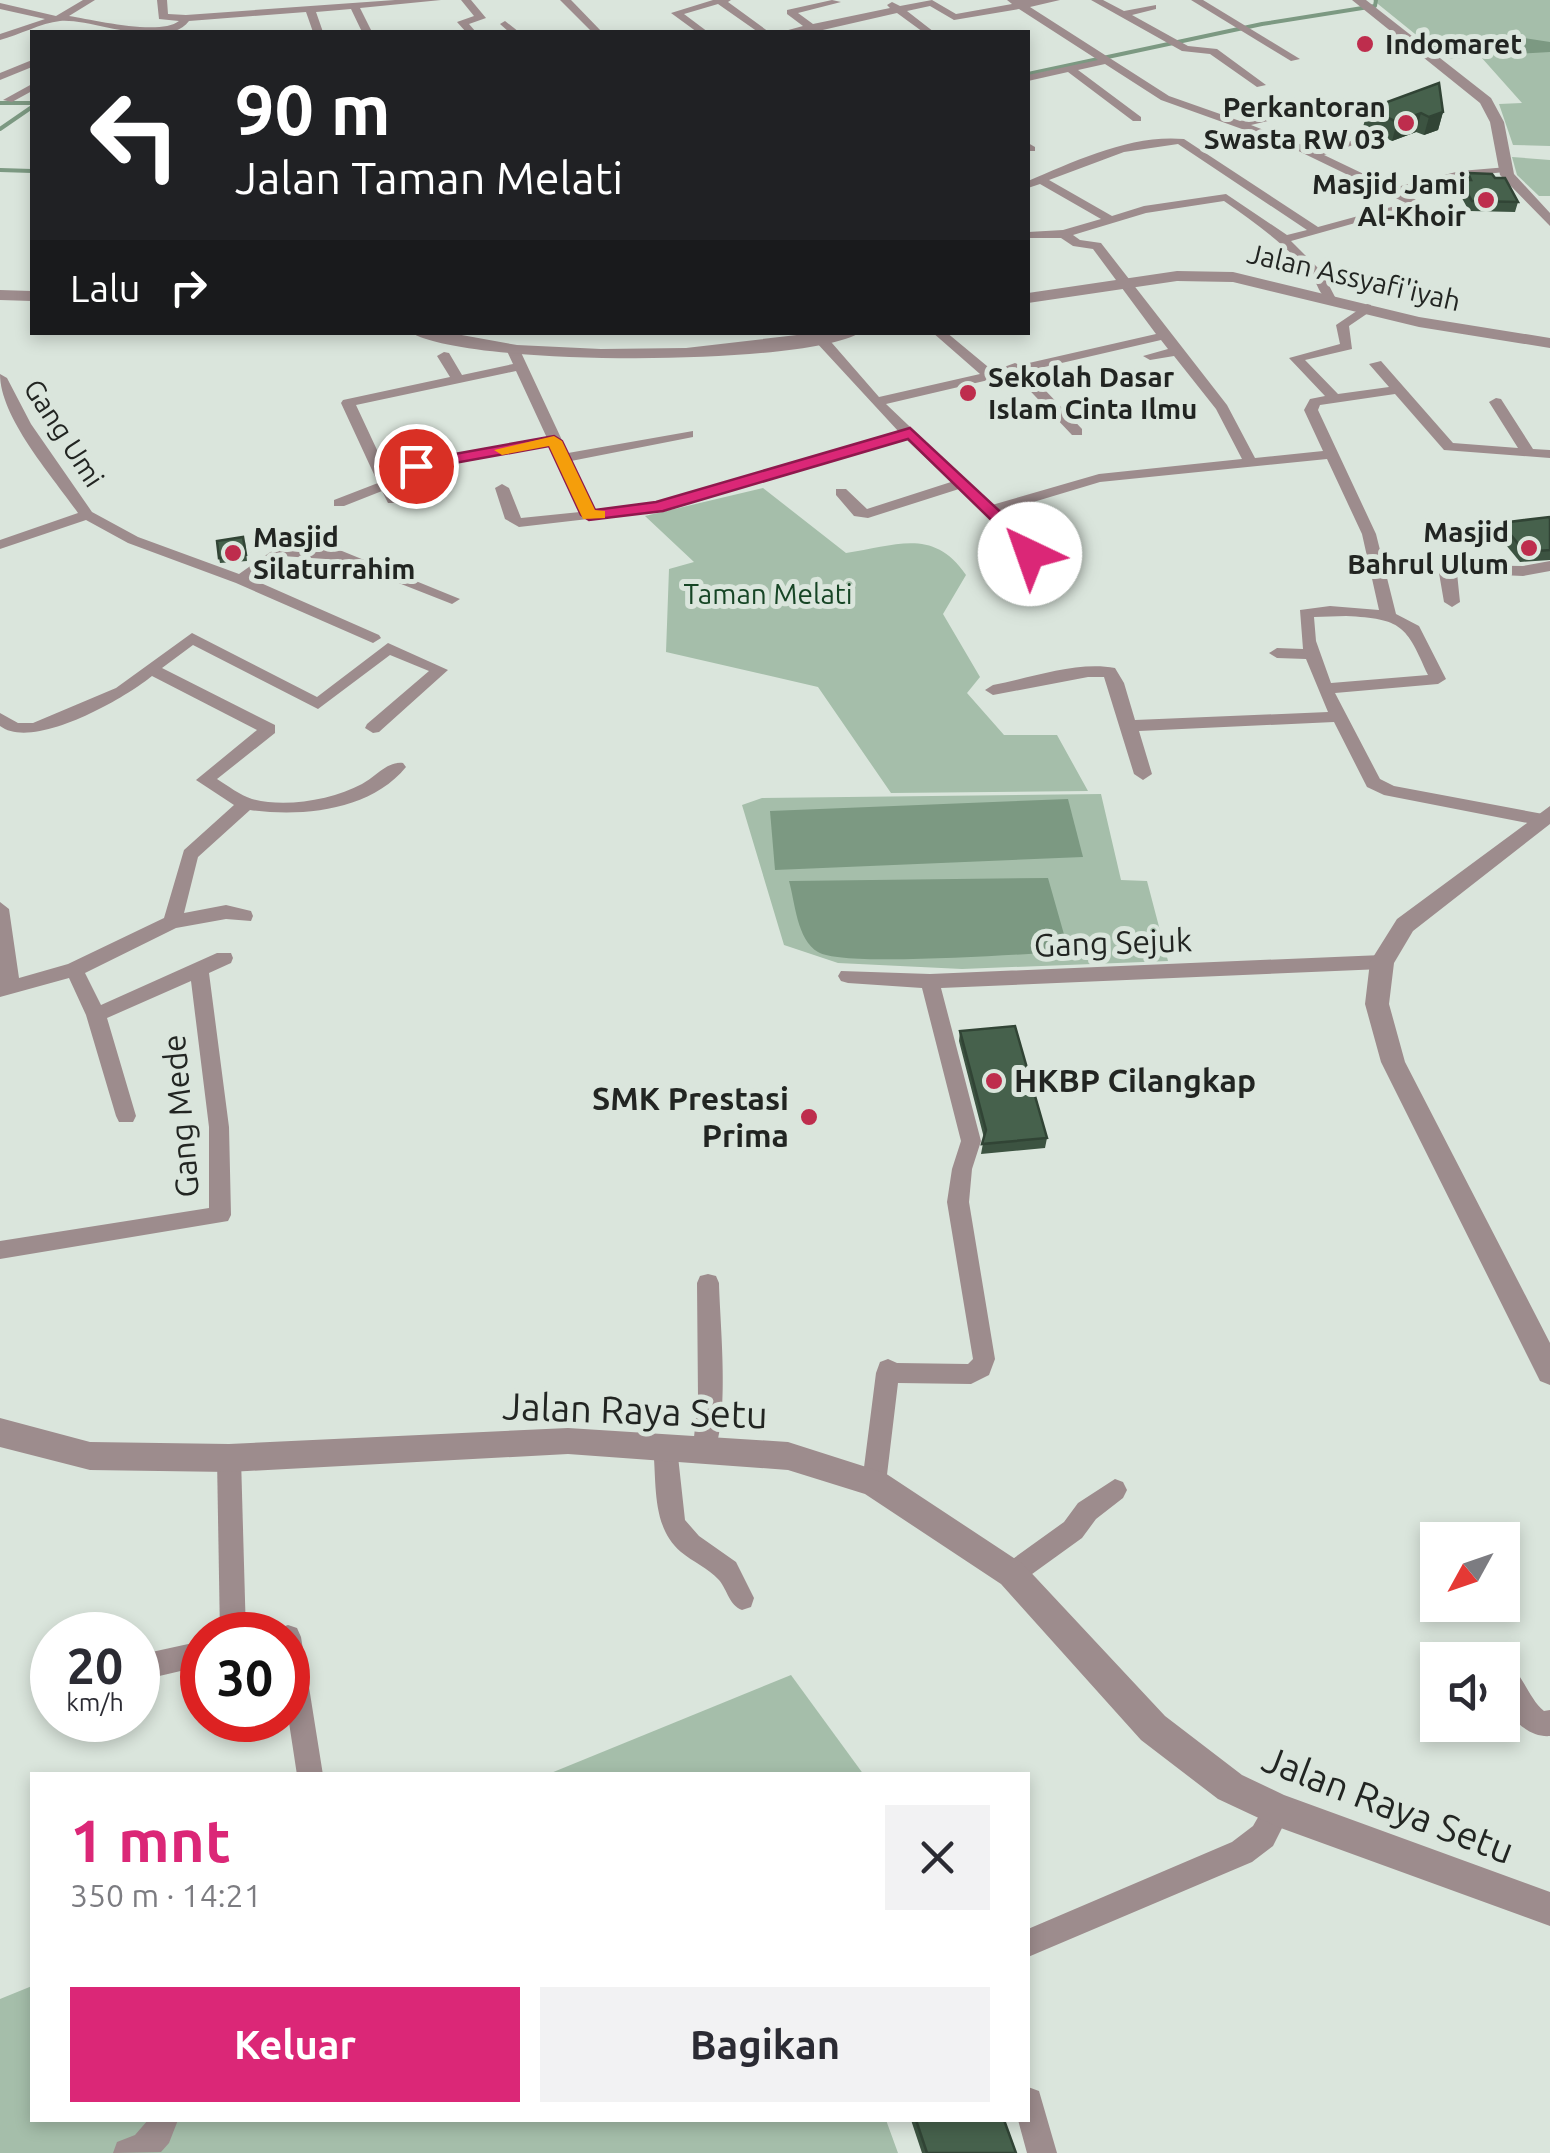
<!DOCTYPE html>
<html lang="id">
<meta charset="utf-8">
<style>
:root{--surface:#fff;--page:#f2f2f3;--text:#2b2b33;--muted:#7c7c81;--accent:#db2777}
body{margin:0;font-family:Ubuntu,sans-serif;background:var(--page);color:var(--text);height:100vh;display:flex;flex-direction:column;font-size:38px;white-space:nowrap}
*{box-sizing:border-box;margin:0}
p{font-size:32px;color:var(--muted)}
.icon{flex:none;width:55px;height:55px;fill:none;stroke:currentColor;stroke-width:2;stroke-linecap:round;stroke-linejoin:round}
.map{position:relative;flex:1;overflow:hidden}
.panel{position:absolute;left:30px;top:1772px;width:1000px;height:350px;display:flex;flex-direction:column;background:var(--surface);border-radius:0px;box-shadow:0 5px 15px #0003}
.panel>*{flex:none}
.hud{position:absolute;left:30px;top:30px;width:1000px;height:305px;border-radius:0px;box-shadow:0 5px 15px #0003;background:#202124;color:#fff;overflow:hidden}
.needle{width:65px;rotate:230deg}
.controls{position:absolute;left:1420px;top:1522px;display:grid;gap:20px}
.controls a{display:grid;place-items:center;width:100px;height:100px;border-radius:0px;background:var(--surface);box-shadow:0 5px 15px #0003;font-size:50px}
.speed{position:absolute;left:30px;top:1612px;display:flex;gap:20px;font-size:50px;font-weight:700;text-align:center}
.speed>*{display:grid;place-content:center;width:130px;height:130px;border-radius:50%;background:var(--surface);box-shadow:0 5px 15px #0003;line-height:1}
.speed small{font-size:25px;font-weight:400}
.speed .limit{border:15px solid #d22;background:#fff;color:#111}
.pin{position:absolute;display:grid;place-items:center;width:85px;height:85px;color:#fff;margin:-42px;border:5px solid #fff;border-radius:50%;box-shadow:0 2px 10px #0007}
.me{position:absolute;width:110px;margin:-55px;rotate:318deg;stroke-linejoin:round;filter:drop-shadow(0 0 8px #0008)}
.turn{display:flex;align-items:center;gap:35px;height:210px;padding:0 40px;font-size:45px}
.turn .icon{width:130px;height:130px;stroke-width:2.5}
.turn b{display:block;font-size:70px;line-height:85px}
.then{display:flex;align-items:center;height:95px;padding:0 40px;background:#0003;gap:20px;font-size:38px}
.round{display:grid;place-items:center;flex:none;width:105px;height:105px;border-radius:0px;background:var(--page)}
.head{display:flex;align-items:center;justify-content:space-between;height:170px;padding:0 40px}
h1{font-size:60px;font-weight:600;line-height:75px;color:var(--accent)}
.cta{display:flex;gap:20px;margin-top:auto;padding:20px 40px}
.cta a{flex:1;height:115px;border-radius:0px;background:var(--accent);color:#fff;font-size:40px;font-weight:600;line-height:115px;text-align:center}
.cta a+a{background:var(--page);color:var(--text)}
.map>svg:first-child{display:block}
</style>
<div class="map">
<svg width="1550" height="2153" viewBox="0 0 1550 2153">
<rect width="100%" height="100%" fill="#dae5dc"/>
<g fill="#a5beaa">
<path d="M1373 0H1550V146L1513 145 1499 104 1522 103 1481 57 1446 59Z"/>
<path d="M1512 157 1550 160V196H1539L1517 175Z"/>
<path d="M763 488 846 553C896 546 933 527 966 575L943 614 980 677 967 693 1004 735H1057L1088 791 891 793 818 687 666 652 669 569 694 562 645 516Z"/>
<path d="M1101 794 1121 880 1147 881 1168 961 962 969 838 963 784 945 742 805 762 798Z"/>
<path d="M791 1675 864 1775H546Z"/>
<path d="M32 1986V2120H886L898 2153H0V1999Z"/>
</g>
<g fill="#7c9982">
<path d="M1432 37 1511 36 1550 42V52L1458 57Z"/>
<path d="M1068 799 1083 857 775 870 770 811Z"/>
<path d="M1048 878 1069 952C1026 953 845 968 818 952 797 940 795 902 789 881Z"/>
</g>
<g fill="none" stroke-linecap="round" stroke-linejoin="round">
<g stroke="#7c9982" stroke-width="4">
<path d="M1028 74 1262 24 1375 6 1376 0"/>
<path d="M0 103H32"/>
<path d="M0 129 32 107"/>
<path d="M0 170 32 171"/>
</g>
<g fill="#9d8c8d" fill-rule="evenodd">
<path d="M83 0H95L69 16C94 20 160 36 179 21L159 19 157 0H167L168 14 186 15 395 0H441L360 8 372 32H362L351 9 316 12 323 32H313L306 12 189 21C165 52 93 18 60 21 41 23 19 35 0 40V34L45 19 0 9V3L56 16Z"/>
<path d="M461 0H471L486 18 469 24 476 32H466L457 22 474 16Z"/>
<path d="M560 0H571L602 32H592Z"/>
<path d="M713 0H731L728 2 769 32H758L718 4 684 14 708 32H697L671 13Z"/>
<path d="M832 0 841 2 798 13 813 24 890 8 887 5 892 2 900 6 932 0 956 14 1012 4 1007 0H1060L1030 7 1169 96 1240 121 1305 108V112L1251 125 1315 150 1359 139V143L1324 155 1393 188 1460 171 1508 167V171L1504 172 1460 177 1402 192 1423 204 1291 241 1322 272 1335 297 1329 301C1319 295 1318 284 1311 275 1287 245 1255 223 1224 201L1146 213 1073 235 1080 240 1101 243 1227 405 1255 458 1323 451 1304 410 1310 399 1325 396 1289 358 1340 344 1336 325 1367 304 1371 305V311L1349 326 1352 349 1305 360 1338 394 1389 387 1369 364 1381 361 1453 443 1518 448 1489 402 1496 398 1501 399 1533 449 1550 450V458L1444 450 1395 394 1320 405 1318 410 1376 534 1396 614 1419 626 1446 679 1438 684 1335 693 1380 779 1394 786 1543 814 1550 817 1549 824 1543 826 1384 795 1367 787 1334 722 1139 731 1152 774 1143 780 1134 774 1104 677H1088L993 695 985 690 993 685C1031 678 1076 661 1115 668L1124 683 1135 720 1328 712 1306 659 1277 658 1269 653 1277 648 1303 649 1300 610 1330 606 1379 610 1362 534 1327 459 1100 482 1000 512 1036 548 1035 557 1012 570 1004 565 1022 552V549L959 489 868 518 854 516 836 495V489H846L867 509 951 482 906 439 657 511 519 527 505 519 495 488 502 484 509 488 521 518 580 512 550 446 389 475 400 500 398 503H388L382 491 344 506H334V500L378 483 341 403 343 400 450 377 437 356 444 352 449 353 462 375 513 364 506 349 518 346 568 453 693 431V437L688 438 571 461 594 510 656 503 899 432 815 341V335H825L879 397 980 374 932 332H946L993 371 1015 363 1020 365 1156 334 1093 249 1073 246 1061 238H1028V232L1063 230 1101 219 1040 184 1028 188V181C1075 161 1131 134 1184 139L1318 227 1406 203 1284 144 1161 100 1105 64 1078 70 1141 117V121H1133L1068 72 1028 81V75L1098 60 1019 9 954 20 930 6 907 11 934 32H923L897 13 814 32H781L803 26 787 14V10ZM1178 144 1307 230 1287 235 1226 194 1144 206 1112 216 1049 180 1124 152ZM1161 340 1168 349 1143 356 1150 360 1174 356 1216 409 1242 459 1099 474 992 505 886 404 1014 374 1072 435H1082V429L1027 371ZM516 371 547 438 385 467 356 405ZM1346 616C1402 619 1406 625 1428 675L1331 683 1316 641 1314 617Z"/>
<path d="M1091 0H1103L1124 11 1156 5V9L1132 15 1188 46 1217 49 1266 85 1257 87 1210 54 1182 51Z"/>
<path d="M1191 0H1203L1300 59 1291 61Z"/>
<path d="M505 21 519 32H509L500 24Z"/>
<path d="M32 60V67L0 80V73Z"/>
<path d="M32 84V91L12 102 3 100Z"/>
<path d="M1028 143 1035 147V151H1028Z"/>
<path d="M0 374 7 378 31 424 92 512 138 537 239 574 279 546 342 551 460 599 452 604 447 602 340 560 282 556 252 579 379 635 381 638 373 643 236 583 128 543 86 520 0 549V540L78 513C53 477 0 418 0 374Z"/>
<path d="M1550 561V571L1523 576 1457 573 1460 602 1452 607 1444 602 1439 573 1448 565 1523 566Z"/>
<path d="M192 633 317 697 388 643 448 670 379 732 373 733 365 728 367 724 429 671 390 655 318 709 193 645 162 668 275 725V733L217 779C228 786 240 795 252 799 285 808 332 800 362 784 376 777 387 761 403 763L406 767C370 811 302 817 250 810L198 857 184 913 226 905 251 911 253 916 251 921 226 919 176 928 85 973 101 1005 217 953H231L233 958 231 963 209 973 229 1127 231 1215 228 1221 0 1259V1241L209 1208V1127L191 981 107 1018 136 1116 133 1122H119L116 1116 86 1015 69 978 0 997V902L9 909 19 978 68 964 164 918 184 850 234 805 196 780 257 730 152 676C124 699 33 751 0 726V713L18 723H33L116 688Z"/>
<path d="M1382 955 1391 962 1382 969 941 988 981 1141 972 1169 969 1202 995 1359 989 1375 971 1384 898 1383 886 1483 882 1491 874 1494 866 1491 862 1483 876 1373 880 1362 888 1359 897 1363 968 1364 973 1359 947 1202 952 1169 961 1141 922 988 848 983 841 981 838 976 841 971 930 974Z"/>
<path d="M708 1274 716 1276 719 1283C720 1326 730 1417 713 1455L705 1458 697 1455 693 1447 698 1398 697 1283 700 1276Z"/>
<path d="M665 1436 673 1439 677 1447 685 1520 699 1536 736 1562 754 1598 751 1607 742 1610C729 1605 728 1591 719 1580 708 1568 693 1562 681 1552 651 1527 657 1482 653 1447L657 1439Z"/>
<path d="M229 1447 237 1450 241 1458 246 1635H220L217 1458 221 1450Z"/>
<path d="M1115 1479 1123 1482 1127 1490 1123 1498 1096 1519 1082 1538 1021 1582 1012 1586 1003 1582 1000 1574 1003 1566 1064 1522 1078 1503Z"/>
<path d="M288 1625 297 1628 301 1637 323 1775H297L288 1716V1635H276L279 1628Z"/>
<path d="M202 1641V1666L138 1681V1655Z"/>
<path d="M1502 1660C1522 1669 1527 1697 1544 1711L1550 1710V1736C1528 1738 1506 1716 1502 1695 1501 1684 1502 1671 1502 1660Z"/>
<path d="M1278 1797 1288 1800 1291 1810 1273 1846 1252 1862 1028 1957V1929L1232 1842 1253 1826 1268 1800Z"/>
<path d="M1028 2087 1039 2091 1057 2153H1027L1018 2120H1028Z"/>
<path d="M148 2120H178L169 2143 161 2152 113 2153 117 2142 135 2135Z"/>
</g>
<g fill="#9d8c8d" fill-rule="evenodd">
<path d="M1352 0H1366L1491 98 1504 122 1514 174 1550 213V226L1500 175 1490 122 1480 103Z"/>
<path d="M1177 271 1233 272 1419 317 1550 338V348L1419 327 1233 282 1177 281 1028 303V293Z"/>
<path d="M0 290 32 291V301L0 300Z"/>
<path d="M410 332H445L517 345 601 349 686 348 823 332H861C808 367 464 367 410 332Z"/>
<path d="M1550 806V824L1413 931 1394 963 1389 1004 1405 1062 1550 1343V1385L1540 1381 1381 1062 1365 1004 1370 962 1397 919Z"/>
<path d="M0 1418 90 1442 229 1444 568 1428 788 1442 885 1473 1023 1564 1165 1716 1242 1775 1284 1795 1550 1892V1926L1278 1827 1218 1799 1141 1740 1001 1584 865 1494 788 1470 568 1454 229 1472 90 1470 0 1447Z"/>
</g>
</g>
<g fill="#3c5341">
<path d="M1368 109 1443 112 1438 130 1424 135 1416 132 1392 141 1363 127Z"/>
<path d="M1468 173 1495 178 1518 202 1515 212 1469 211 1457 189 1460 180H1466Z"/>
<path d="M1550 519V560L1520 562 1497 534 1501 523Z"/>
<path d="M245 542 247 561 220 563 219 558Z"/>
<path d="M960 1031 1047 1138 1045 1148 981 1154 984 1138 959 1041Z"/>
<path d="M911 2120H1004L1016 2153H922Z"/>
</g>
<g fill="#314435">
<path d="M1443 112 1438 130 1424 135 1429 117Z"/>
<path d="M1421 113 1416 132 1392 141 1397 122Z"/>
</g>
<g fill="#46614c" stroke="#314435" stroke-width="2.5">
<path d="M1439 83 1443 112 1429 117 1421 113 1397 122 1368 109Z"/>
<path d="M1468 173 1492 174 1495 178H1505L1518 202 1472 201 1460 180H1471Z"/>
<path d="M1549 517 1550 519V550L1525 552 1501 523Z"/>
<path d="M243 537 246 555 219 558 217 541Z"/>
<path d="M1015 1026 1047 1138 982 1144 986 1130 960 1031Z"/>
<path d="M916 2120H1004L1016 2153H927Z"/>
</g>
<path fill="#db2777" stroke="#8e194d" stroke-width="2.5" d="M910 428 1035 544 1036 557H1024L1021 549 908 439 663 511 589 520 581 515 549 446 416 470 408 466 416 461 554 436 562 441 595 510 656 502Z"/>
<path fill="#f59e0b" d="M554 436 562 441 595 510 605 511V518L583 519 549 446 502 455 494 450Z"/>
<g fill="#be2d4d" stroke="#dae5dc" stroke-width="4">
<circle cx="1365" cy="44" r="10"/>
<circle cx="1406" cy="123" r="10"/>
<circle cx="1486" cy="200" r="10"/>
<circle cx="968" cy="393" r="10"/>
<circle cx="1529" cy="548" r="10"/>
<circle cx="233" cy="553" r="10"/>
<circle cx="994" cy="1081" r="10"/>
<circle cx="809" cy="1117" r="10"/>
</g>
<g text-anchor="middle" stroke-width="10" stroke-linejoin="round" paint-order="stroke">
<g font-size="28" font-weight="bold" fill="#222522" stroke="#dae5dc" text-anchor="start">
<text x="1385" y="54">Indomaret</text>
<text x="1386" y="117" text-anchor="end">Perkantoran<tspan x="1386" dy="32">Swasta RW 03</tspan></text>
<text x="1466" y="194" text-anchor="end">Masjid Jami<tspan x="1466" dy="32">Al-Khoir</tspan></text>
<text x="988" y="387">Sekolah Dasar<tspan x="988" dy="32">Islam Cinta Ilmu</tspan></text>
<text x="1509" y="542" text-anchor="end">Masjid<tspan x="1509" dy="32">Bahrul Ulum</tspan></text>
<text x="253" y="547">Masjid<tspan x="253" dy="32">Silaturrahim</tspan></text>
</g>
<g font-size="28" fill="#222522" stroke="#dae5dc">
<text transform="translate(1354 277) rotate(13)" y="10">Jalan Assyafi'iyah</text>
<text transform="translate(64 433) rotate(57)" y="10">Gang Umi</text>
</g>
<g font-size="28" fill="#164525" stroke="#dae5dc">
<text x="768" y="604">Taman Melati</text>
</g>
<g font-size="32" fill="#222522" stroke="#dae5dc">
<text transform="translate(1113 943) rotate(-2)" y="11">Gang Sejuk</text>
<text transform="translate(181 1116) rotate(-95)" y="11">Gang Mede</text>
</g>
<g font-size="32" font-weight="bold" fill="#222522" stroke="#dae5dc" text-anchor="start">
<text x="1014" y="1092">HKBP Cilangkap</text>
<text x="789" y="1110" text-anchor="end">SMK Prestasi<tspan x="789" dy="37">Prima</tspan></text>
</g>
<g font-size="38" fill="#222522" stroke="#dae5dc">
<text transform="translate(635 1411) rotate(2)" y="13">Jalan Raya Setu</text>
<text transform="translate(1388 1805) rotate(21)" y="13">Jalan Raya Setu</text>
</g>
</g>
</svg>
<div class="controls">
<a><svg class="needle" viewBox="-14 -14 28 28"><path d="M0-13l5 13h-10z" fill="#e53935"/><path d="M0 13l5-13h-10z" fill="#7c7c81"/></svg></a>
<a><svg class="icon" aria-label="sound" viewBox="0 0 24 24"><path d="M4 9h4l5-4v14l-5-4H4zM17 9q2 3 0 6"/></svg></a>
</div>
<div class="speed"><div>20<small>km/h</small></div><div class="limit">30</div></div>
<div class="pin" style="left:416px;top:466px;background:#d93025"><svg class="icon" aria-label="arrive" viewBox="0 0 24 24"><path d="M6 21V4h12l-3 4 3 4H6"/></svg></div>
<svg class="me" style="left:1030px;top:554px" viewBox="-20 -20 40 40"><circle r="19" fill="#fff"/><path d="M0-13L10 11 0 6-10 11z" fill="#db2777"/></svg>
<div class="hud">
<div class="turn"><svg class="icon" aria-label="left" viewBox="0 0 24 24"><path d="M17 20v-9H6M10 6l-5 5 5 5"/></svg><div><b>90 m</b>Jalan Taman Melati</div></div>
<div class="then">Lalu<svg class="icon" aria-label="right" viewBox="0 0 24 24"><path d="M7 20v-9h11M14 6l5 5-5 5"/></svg></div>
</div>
<section class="panel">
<div class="head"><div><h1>1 mnt</h1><p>350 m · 14:21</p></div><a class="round"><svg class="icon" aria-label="close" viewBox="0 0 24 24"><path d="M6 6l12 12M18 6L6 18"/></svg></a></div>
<div class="cta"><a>Keluar</a><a>Bagikan</a></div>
</section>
</div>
